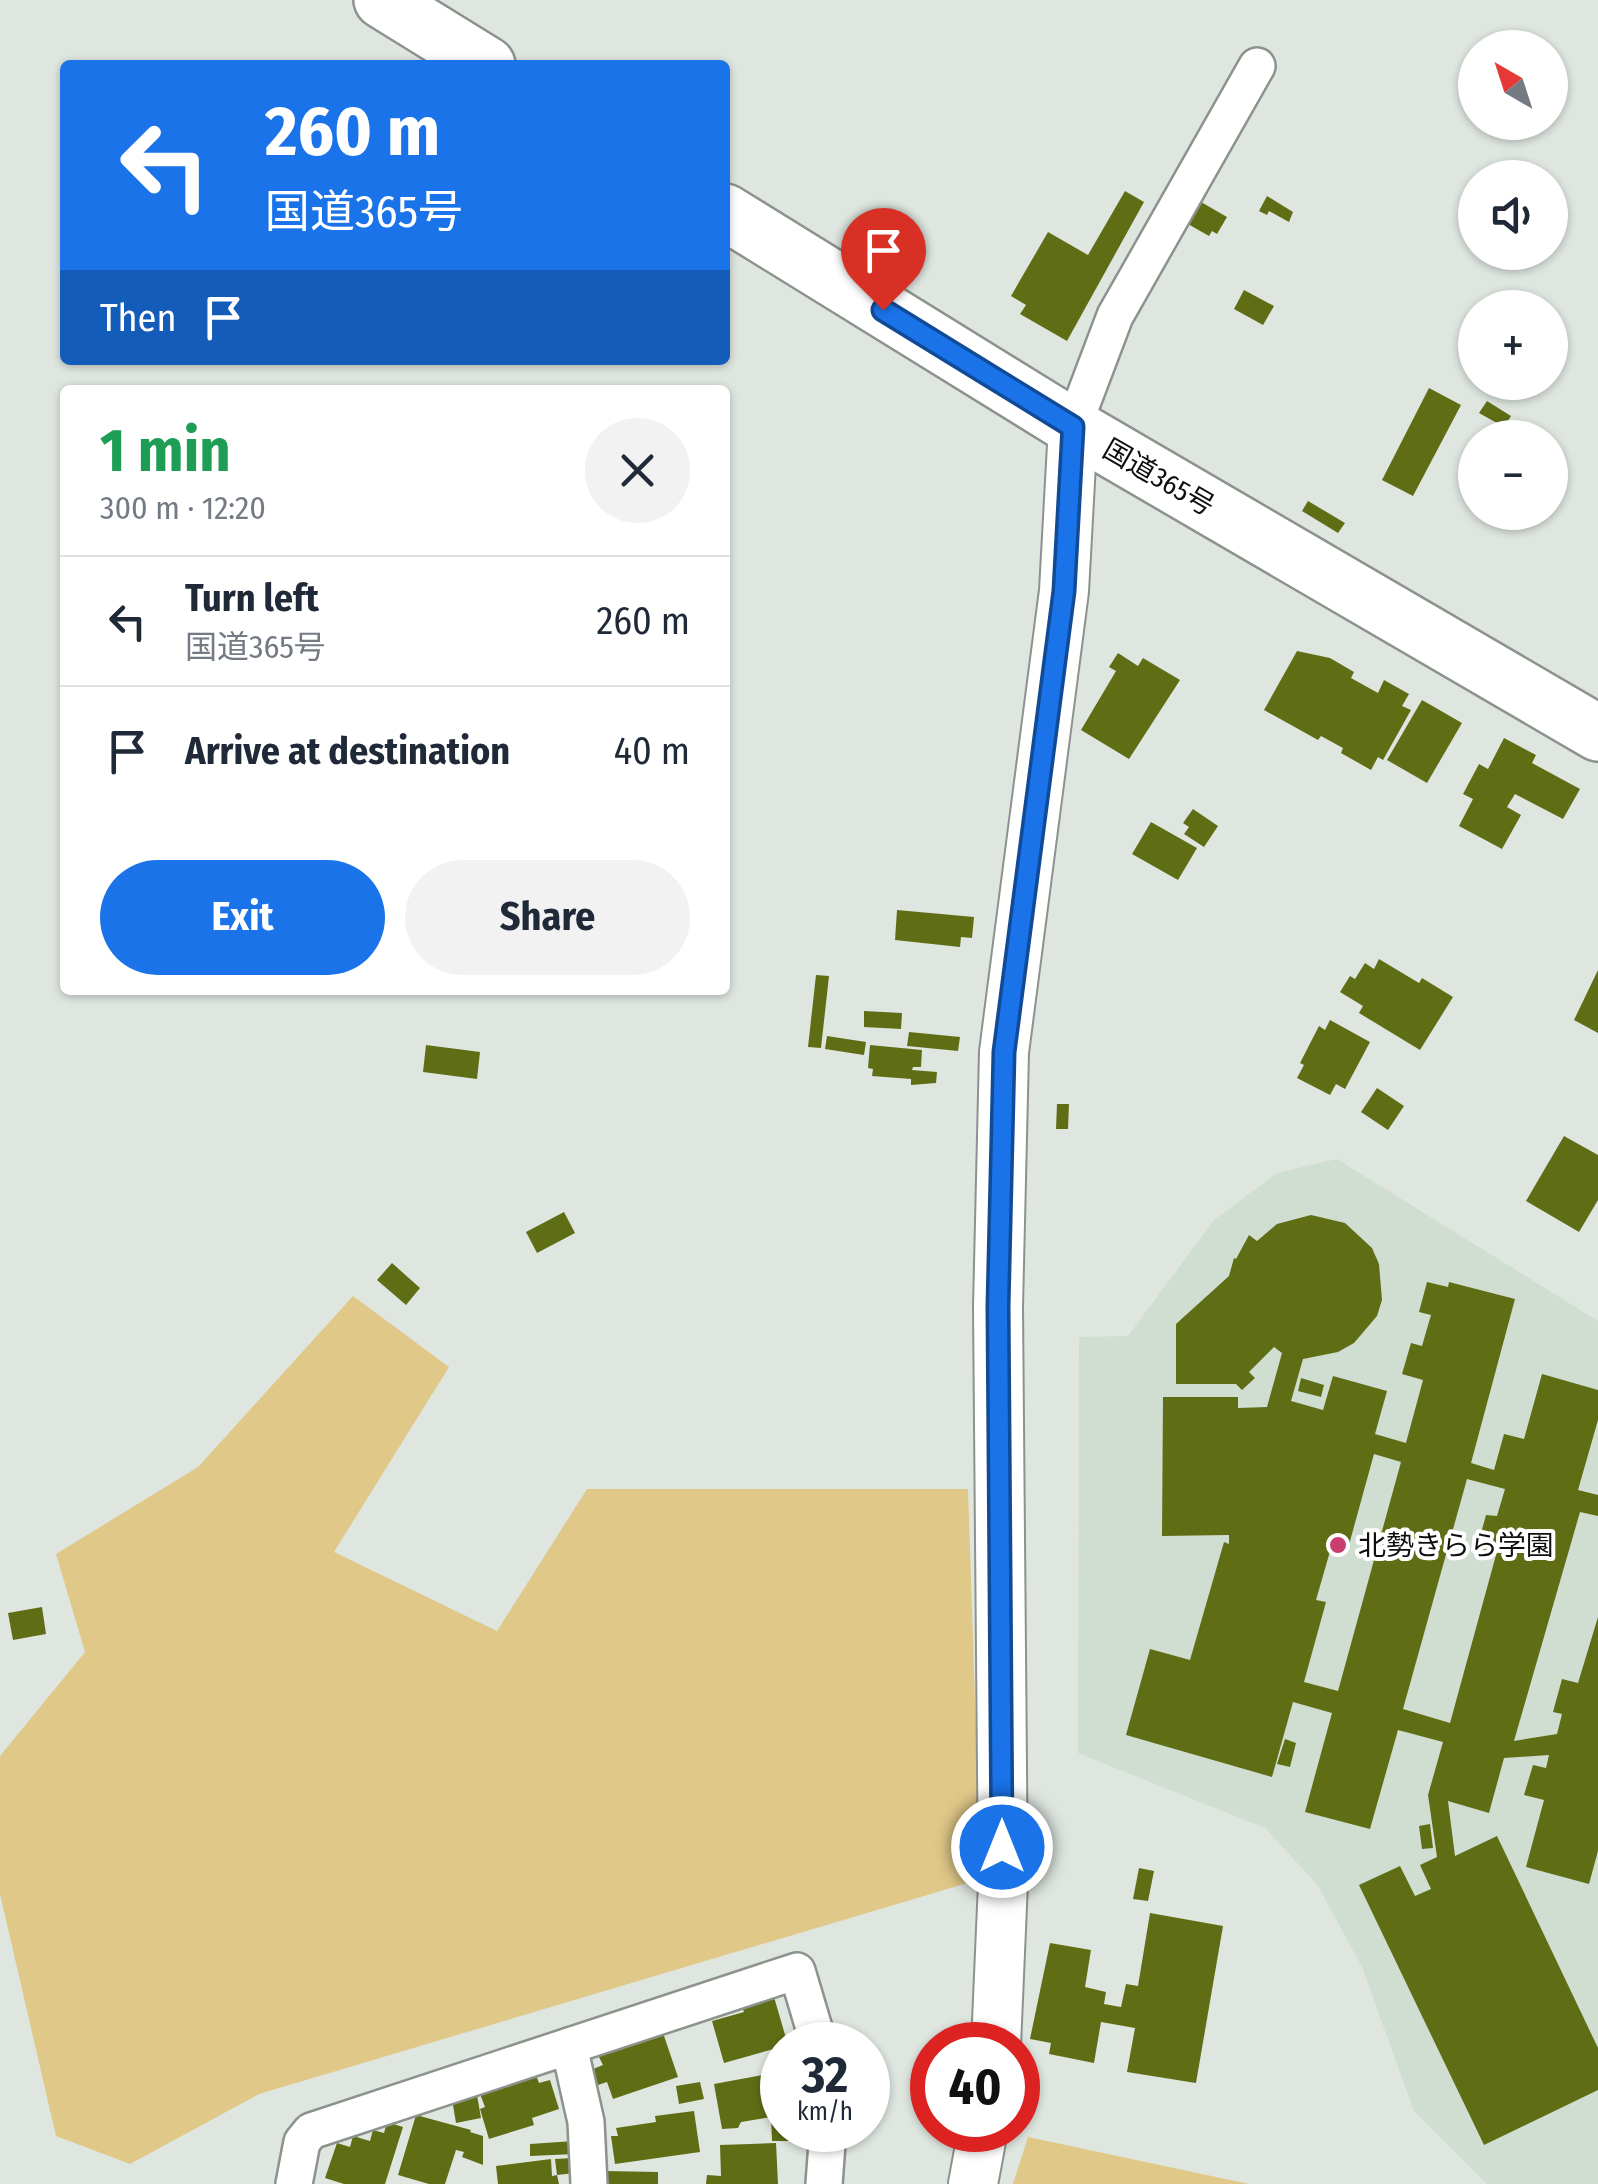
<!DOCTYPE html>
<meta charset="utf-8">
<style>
:root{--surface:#fff;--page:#f2f2f3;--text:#1f2937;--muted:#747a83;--line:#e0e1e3;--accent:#1a73e8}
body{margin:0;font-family:"Fira Sans Condensed","Noto Sans JP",sans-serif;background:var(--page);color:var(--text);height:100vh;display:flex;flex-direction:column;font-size:38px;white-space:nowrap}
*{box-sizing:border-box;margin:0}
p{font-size:32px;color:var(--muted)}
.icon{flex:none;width:55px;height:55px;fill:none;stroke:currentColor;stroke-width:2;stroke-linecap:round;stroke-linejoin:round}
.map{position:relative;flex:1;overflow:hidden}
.sheet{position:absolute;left:60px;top:385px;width:670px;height:610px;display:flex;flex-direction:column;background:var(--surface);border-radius:10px;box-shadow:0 2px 8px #0004}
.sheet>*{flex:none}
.top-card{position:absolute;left:60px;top:60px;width:670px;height:305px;border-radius:10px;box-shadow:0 2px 8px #0004;background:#1a73e8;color:#fff;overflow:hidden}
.needle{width:65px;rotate:321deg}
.buttons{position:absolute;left:1458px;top:30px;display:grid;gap:20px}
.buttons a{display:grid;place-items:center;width:110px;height:110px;border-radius:50%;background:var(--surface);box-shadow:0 2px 8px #0004;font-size:50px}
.speed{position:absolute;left:760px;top:2022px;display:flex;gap:20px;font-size:50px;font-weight:700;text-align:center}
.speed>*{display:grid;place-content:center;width:130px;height:130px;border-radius:50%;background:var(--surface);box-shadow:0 2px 8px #0004;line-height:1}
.speed small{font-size:25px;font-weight:400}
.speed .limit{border:15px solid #d22;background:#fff;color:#111}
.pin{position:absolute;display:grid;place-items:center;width:85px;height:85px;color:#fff;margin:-102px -42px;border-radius:50% 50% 50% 0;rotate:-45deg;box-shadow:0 0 10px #0007}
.pin .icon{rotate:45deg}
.me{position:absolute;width:110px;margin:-55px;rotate:0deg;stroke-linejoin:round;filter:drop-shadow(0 0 8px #0008)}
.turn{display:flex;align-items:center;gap:35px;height:210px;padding:0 40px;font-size:45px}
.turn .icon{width:130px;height:130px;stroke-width:2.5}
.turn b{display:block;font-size:70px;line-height:85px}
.then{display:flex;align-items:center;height:95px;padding:0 40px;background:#0003;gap:20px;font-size:38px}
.round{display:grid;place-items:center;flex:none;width:105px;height:105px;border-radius:52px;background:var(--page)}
.overview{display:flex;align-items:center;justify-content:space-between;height:170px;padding:0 40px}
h1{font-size:60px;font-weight:700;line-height:75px;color:#1e9e55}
.cta{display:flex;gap:20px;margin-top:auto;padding:20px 40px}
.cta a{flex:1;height:115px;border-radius:60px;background:var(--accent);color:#fff;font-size:40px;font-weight:700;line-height:115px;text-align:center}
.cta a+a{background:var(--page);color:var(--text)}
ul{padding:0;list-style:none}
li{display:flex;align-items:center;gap:30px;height:130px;padding:0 40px;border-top:2px solid var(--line)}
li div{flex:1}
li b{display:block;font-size:38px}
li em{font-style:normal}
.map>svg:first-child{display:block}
</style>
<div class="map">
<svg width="1598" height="2184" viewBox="0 0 1598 2184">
<rect width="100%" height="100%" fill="#dfe6e0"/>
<path fill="#d0ddd1" d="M1337 1159 1598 1321V2184H1487L1414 2111 1362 1967 1317 1884 1265 1828 1078 1753 1079 1337 1128 1336 1215 1219 1277 1173Z"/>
<g fill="#e0c889">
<path d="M353 1296 449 1367 334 1552 497 1631 587 1489H968L981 1879 259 2094 130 2164 56 2136 0 1894V1756L85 1652 56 1554 198 1467Z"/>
<path d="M1028 2137 1249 2184H1013Z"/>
</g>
<g fill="#5f6e15" fill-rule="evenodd">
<path d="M1125 191 1144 202 1067 341 1020 314 1026 305 1011 296 1048 232 1088 255Z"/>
<path d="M1267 196 1293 212 1289 222 1269 211 1267 215 1259 211Z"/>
<path d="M1201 202 1227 217 1217 234 1212 231 1209 236 1188 224Z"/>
<path d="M1244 290 1274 306 1263 325 1234 309Z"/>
<path d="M1429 388 1461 405 1413 496 1382 480Z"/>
<path d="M1487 401 1511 416 1504 427 1479 413Z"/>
<path d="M1308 501 1345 523 1338 533 1302 511Z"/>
<path d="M1297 651 1330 658 1354 672 1351 678 1378 693 1384 680 1409 694 1402 706 1411 710 1383 760 1378 757 1371 770 1341 753 1343 748 1321 736 1318 740 1264 710Z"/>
<path d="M1118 653 1138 666 1143 658 1180 680 1129 759 1081 730 1116 671 1109 667Z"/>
<path d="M1422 700 1462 723 1427 783 1387 760Z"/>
<path d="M1504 738 1536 755 1532 763 1580 789 1563 819 1515 794 1507 807 1521 815 1502 849 1459 826 1473 799 1463 794 1479 764 1488 769Z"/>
<path d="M1193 809 1218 826 1204 847 1184 834 1189 827 1183 823Z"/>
<path d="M1151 822 1197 848 1178 880 1132 854Z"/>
<path d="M897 910 974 917 972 938 961 937 960 947 895 940Z"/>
<path d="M1379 959 1419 983 1422 978 1453 997 1420 1050 1359 1013 1363 1006 1340 992 1350 976 1355 979 1365 963 1374 969Z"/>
<path d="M1598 970V1033L1574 1020Z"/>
<path d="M816 975 829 976 821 1048 808 1047Z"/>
<path d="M864 1011 902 1013 901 1029 864 1027Z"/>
<path d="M1330 1020 1370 1042 1345 1089 1336 1084 1330 1095 1297 1078 1304 1065 1300 1063 1319 1026 1325 1030Z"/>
<path d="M909 1032 960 1037 958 1051 907 1046Z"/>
<path d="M827 1036 866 1042 864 1055 825 1049Z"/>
<path d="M426 1045 480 1052 477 1079 423 1072Z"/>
<path d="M870 1045 922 1050 921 1067H913L912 1070 937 1072 936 1083 911 1085V1079L872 1076 873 1069 868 1068Z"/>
<path d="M1377 1088 1404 1106 1388 1130 1361 1112Z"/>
<path d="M1057 1104H1069L1068 1129H1056Z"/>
<path d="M1564 1136 1598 1155V1200L1579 1232 1526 1201Z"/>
<path d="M564 1212 575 1233 537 1253 526 1232Z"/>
<path d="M1311 1215 1345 1223 1372 1248 1379 1264 1382 1300 1377 1316 1354 1343 1338 1352 1303 1359 1291 1401 1323 1410 1333 1376 1387 1391 1375 1434 1406 1443 1423 1380 1402 1374 1411 1343 1422 1346 1431 1315 1419 1312 1427 1282 1448 1287 1449 1282 1515 1299 1471 1463 1494 1470 1504 1434 1524 1439 1542 1374 1598 1390V1420L1578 1490 1598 1495V1516L1580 1512 1514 1741 1557 1734 1562 1714 1553 1712 1562 1679 1578 1683 1598 1617V1851L1589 1884 1526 1867 1544 1800 1524 1795 1533 1765 1546 1768 1549 1755 1504 1758 1489 1813 1448 1801 1455 1856 1497 1836 1598 2048V2090L1484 2145 1359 1885 1400 1866 1415 1896 1431 1889 1420 1865 1437 1857 1428 1795 1443 1742 1398 1730 1370 1829 1305 1812 1332 1713 1293 1702 1272 1777 1126 1735 1150 1649 1190 1660 1224 1542 1229 1544V1535L1162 1536 1163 1397H1238V1408L1267 1407 1282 1353 1274 1347 1249 1372 1255 1378 1242 1390 1236 1384H1176V1324L1229 1276 1234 1258 1236 1259 1249 1235 1257 1241 1277 1224ZM1374 1454 1401 1462 1338 1691 1304 1682 1326 1602 1316 1600 1331 1548 1347 1552ZM1467 1479 1505 1489 1497 1516 1486 1515 1477 1548 1496 1555 1450 1723 1403 1709Z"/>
<path d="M392 1263 420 1288 406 1305 377 1280Z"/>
<path d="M1301 1378 1324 1385 1321 1397 1298 1391Z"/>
<path d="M42 1607 46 1634 13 1640 8 1613Z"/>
<path d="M1285 1739 1296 1743 1290 1767 1277 1764Z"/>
<path d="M1430 1824 1433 1848 1422 1849 1419 1826Z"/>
<path d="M1139 1868 1154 1871 1148 1901 1133 1899Z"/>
<path d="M1150 1913 1223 1926 1196 2083 1127 2072 1135 2028 1101 2022 1094 2063 1049 2054 1051 2043 1030 2039 1050 1943 1091 1950 1085 1987 1106 1992 1104 2004 1121 2007 1126 1984 1138 1986Z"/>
<path d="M774 1997 788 2045 724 2063 712 2021 744 2012 742 2007Z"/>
<path d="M663 2033 678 2077 613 2099 607 2082 598 2085 593 2069 603 2065 598 2055Z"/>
<path d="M768 2074V2077L782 2075V2130H812V2141H772L771 2117 741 2122 738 2128 722 2129 714 2084Z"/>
<path d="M536 2075 539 2083 550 2080 559 2109 532 2118 534 2125 489 2139 480 2109 485 2107 480 2094Z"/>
<path d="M700 2082 704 2099 679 2104 676 2086Z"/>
<path d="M477 2095 481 2118 456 2123 452 2099Z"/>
<path d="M694 2111 700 2152 615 2164 611 2136H618L616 2128 656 2122 655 2116Z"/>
<path d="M416 2115 471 2130 470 2132 483 2136V2165L462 2157 464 2152 456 2150 445 2184H429L398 2175Z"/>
<path d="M387 2122 403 2127 385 2184H344L325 2178 337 2143 350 2147 353 2136 370 2141 373 2130 384 2133Z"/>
<path d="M574 2141 575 2154 530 2156V2144Z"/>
<path d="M776 2143 778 2184H706L707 2175 721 2176 720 2145Z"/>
<path d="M573 2158 575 2173 557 2175 559 2184H498L496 2166 551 2159 552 2176 557 2175 555 2159Z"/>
<path d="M604 2171 658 2172V2184H604Z"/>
</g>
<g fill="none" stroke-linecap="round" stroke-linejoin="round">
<defs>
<g id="street">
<path d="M1073 427 1115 316 1257 66"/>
<path d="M569 2046 586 2122 589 2184"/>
<path d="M294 2184 302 2142 311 2131 797 1971 819 2045"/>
<path d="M824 2184 828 2130"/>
</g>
<g id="secondary">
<path d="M996 2045 1003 1883 998 1307 1004 1052 1064 591 1073 427"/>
<path d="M973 2184 983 2130"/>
</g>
<g id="highway">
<path d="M382 0 487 65"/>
<path d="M725 212 1073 427 1598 733"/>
</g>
</defs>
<use href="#street" stroke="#8c928c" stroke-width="40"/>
<use href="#secondary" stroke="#8c928c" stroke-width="52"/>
<use href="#highway" stroke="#8c928c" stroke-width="60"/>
<use href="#street" stroke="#fff" stroke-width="35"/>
<use href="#secondary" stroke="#fff" stroke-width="48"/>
<use href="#highway" stroke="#fff" stroke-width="55"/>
</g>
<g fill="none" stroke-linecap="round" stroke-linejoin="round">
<defs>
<path id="route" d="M883 310 1073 427 1064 591 1004 1052 998 1306 1002 1847"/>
</defs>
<use href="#route" stroke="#114b97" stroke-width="25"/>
<use href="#route" stroke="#1a73e8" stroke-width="18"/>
</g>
<circle fill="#c93d6f" stroke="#fff" stroke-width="4" cx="1338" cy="1545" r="10"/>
<g text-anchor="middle" stroke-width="8" stroke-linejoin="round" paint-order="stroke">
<g font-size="28" fill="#0e100e" stroke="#fff">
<text transform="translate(1159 477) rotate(30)" y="10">国道365号</text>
</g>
<g font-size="28" fill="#0e100e" stroke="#fff" text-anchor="start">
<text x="1358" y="1555">北勢きらら学園</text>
</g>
</g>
</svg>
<div class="buttons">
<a><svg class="needle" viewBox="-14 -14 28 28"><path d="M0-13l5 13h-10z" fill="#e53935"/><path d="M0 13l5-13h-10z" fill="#747a83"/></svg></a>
<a><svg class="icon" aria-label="sound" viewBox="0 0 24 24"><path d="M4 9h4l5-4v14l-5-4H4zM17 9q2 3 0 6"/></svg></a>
<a>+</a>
<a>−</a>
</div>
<div class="speed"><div>32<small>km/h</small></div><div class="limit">40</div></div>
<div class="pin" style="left:883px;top:310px;background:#d93025"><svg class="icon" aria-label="arrive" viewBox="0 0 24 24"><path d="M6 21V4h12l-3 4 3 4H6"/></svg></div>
<svg class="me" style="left:1002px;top:1847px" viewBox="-20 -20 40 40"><circle r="17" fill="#1a73e8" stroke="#fff" stroke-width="3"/><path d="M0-11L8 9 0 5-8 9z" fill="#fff"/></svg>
<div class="top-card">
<div class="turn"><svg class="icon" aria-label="left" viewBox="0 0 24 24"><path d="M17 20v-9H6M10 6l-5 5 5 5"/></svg><div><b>260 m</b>国道365号</div></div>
<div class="then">Then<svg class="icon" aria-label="arrive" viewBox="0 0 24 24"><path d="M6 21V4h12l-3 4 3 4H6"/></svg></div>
</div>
<section class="sheet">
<div class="overview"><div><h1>1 min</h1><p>300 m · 12:20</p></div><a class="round"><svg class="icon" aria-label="close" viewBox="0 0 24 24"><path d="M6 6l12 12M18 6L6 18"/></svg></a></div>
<ul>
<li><svg class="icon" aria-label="left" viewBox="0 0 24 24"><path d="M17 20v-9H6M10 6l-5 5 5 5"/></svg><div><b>Turn left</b><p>国道365号</p></div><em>260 m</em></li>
<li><svg class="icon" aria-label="arrive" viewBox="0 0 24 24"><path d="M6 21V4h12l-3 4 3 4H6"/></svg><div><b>Arrive at destination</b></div><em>40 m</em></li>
</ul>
<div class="cta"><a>Exit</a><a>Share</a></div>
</section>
</div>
